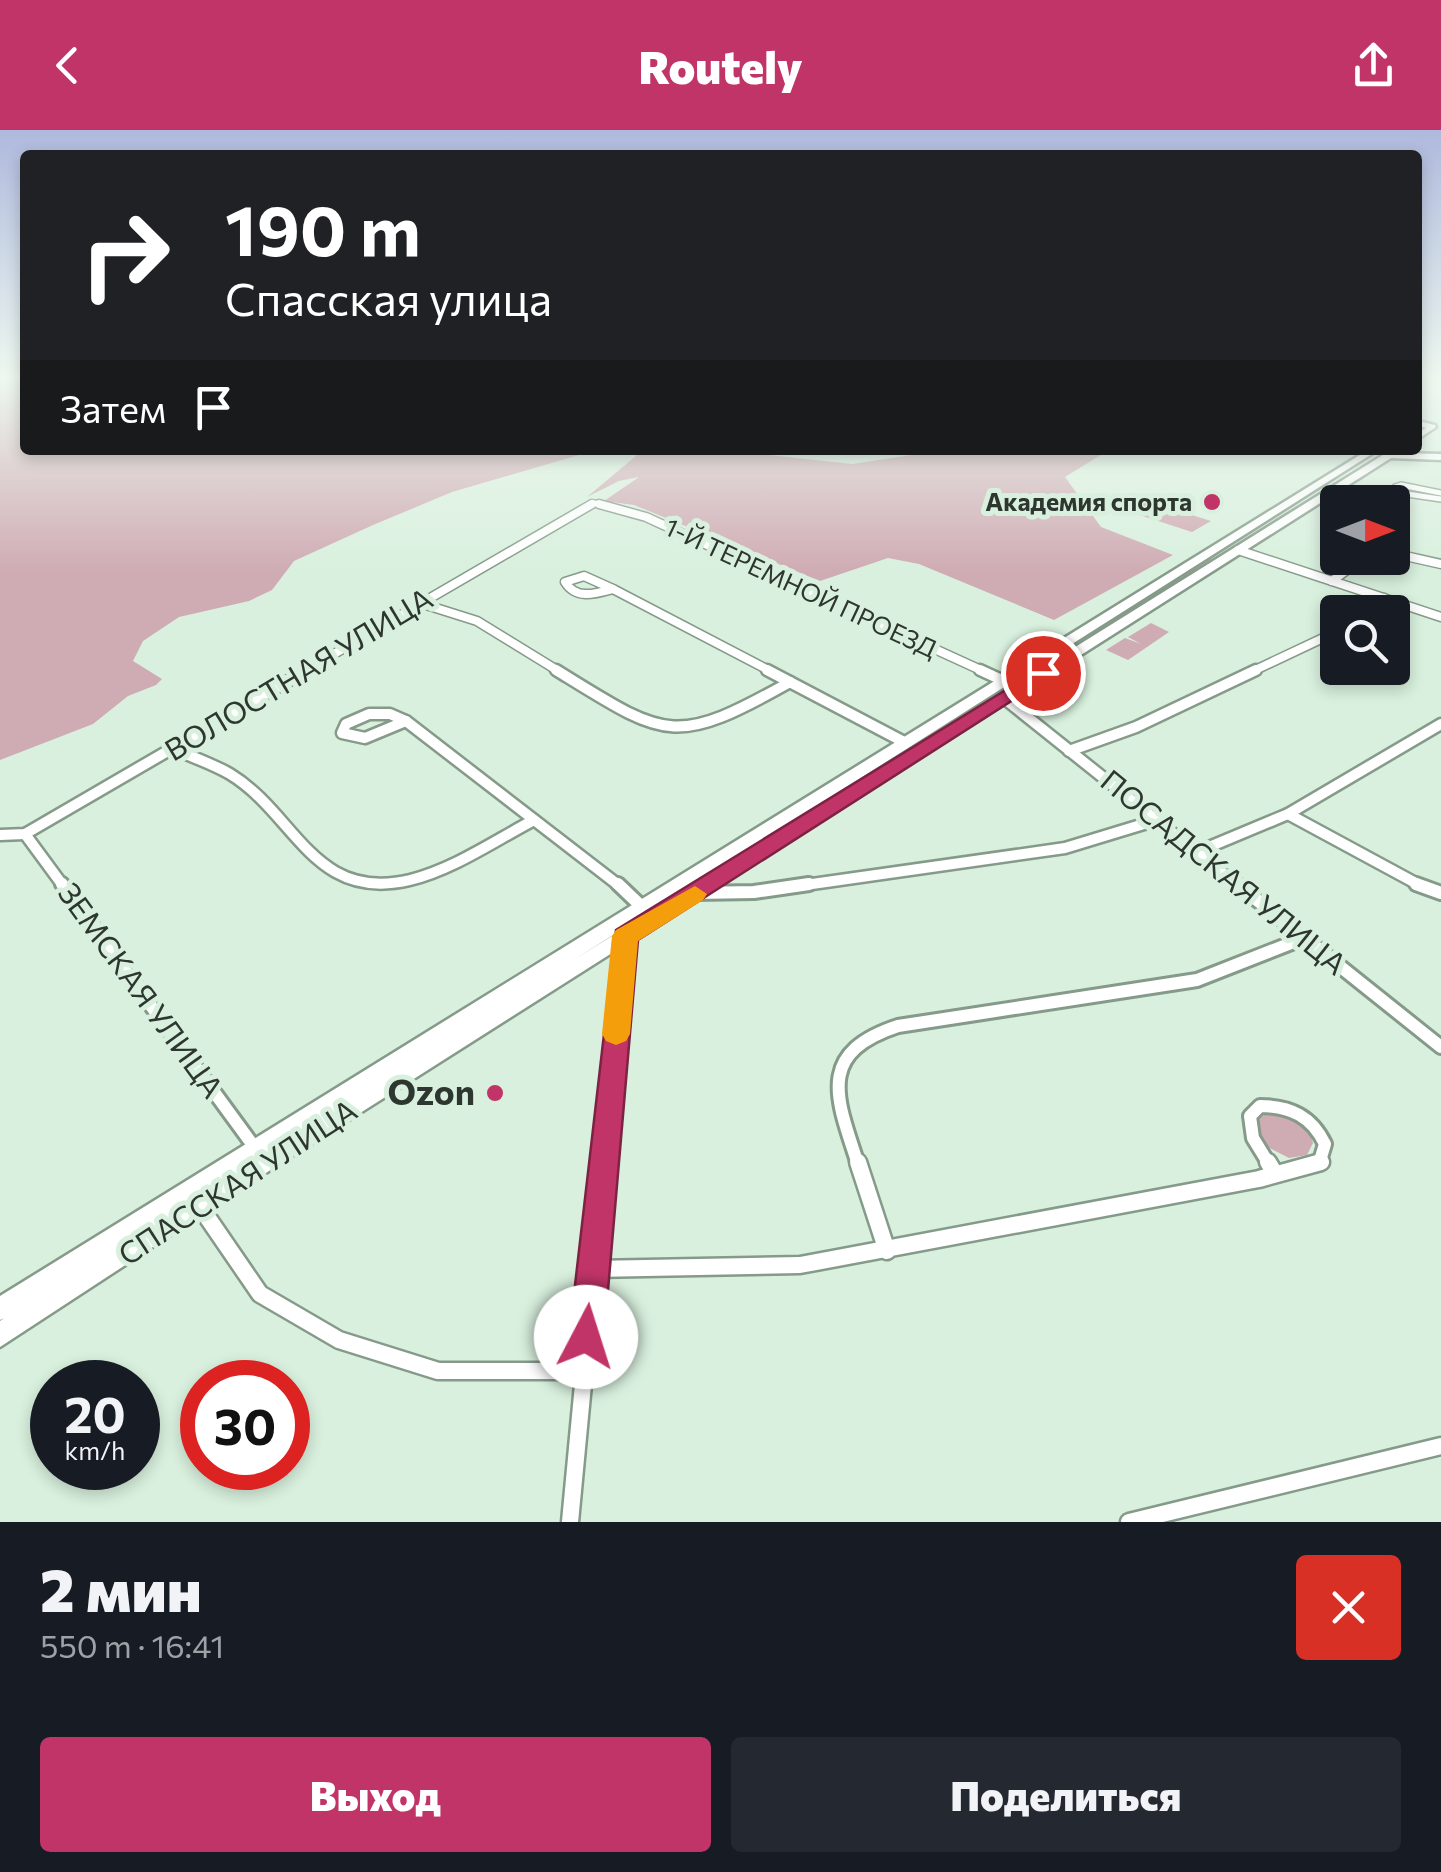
<!DOCTYPE html>
<html lang="ru">
<meta charset="utf-8">
<style>
:root{--surface:#171b24;--page:#242831;--text:#f1f3f6;--muted:#9ea1a6;--accent:#c13467}
body{margin:0;font-family:Commissioner,sans-serif;background:var(--page);color:var(--text);height:100vh;display:flex;flex-direction:column;font-size:38px;white-space:nowrap}
*{box-sizing:border-box;margin:0}
p{font-size:32px;color:var(--muted)}
.icon{flex:none;width:55px;height:55px;fill:none;stroke:currentColor;stroke-width:2;stroke-linecap:round;stroke-linejoin:round}
.map{position:relative;height:1392px;overflow:hidden}
.side{display:flex;flex-direction:column;background:var(--surface);flex:1}
.side>*{flex:none}
.banner{position:absolute;left:20px;top:20px;width:1402px;height:305px;border-radius:10px;box-shadow:0 5px 15px #0003;background:#202124;color:#fff;overflow:hidden}
.needle{width:65px;rotate:90deg}
.fabs{position:absolute;left:1320px;top:355px;display:grid;gap:20px}
.fabs a{display:grid;place-items:center;width:90px;height:90px;border-radius:10px;background:var(--surface);box-shadow:0 5px 15px #0003;font-size:50px}
.speed{position:absolute;left:30px;top:1230px;display:flex;gap:20px;font-size:50px;font-weight:700;text-align:center}
.speed>*{display:grid;place-content:center;width:130px;height:130px;border-radius:50%;background:var(--surface);box-shadow:0 5px 15px #0003;line-height:1}
.speed small{font-size:25px;font-weight:400}
.speed .limit{border:15px solid #d22;background:#fff;color:#111}
.pin{position:absolute;display:grid;place-items:center;width:85px;height:85px;color:#fff;margin:-42px;border:5px solid #fff;border-radius:50%;box-shadow:0 2px 10px #0007}
.me{position:absolute;width:110px;margin:-55px;rotate:5deg;stroke-linejoin:round;filter:drop-shadow(0 0 8px #0008)}
.turn{display:flex;align-items:center;gap:35px;height:210px;padding:0 40px;font-size:45px}
.turn .icon{width:130px;height:130px;stroke-width:2.5}
.turn b{display:block;font-size:70px;line-height:85px}
.then{display:flex;align-items:center;height:95px;padding:0 40px;background:#0003;gap:20px;font-size:38px}
.round{display:grid;place-items:center;flex:none;width:105px;height:105px;border-radius:10px;background:var(--page)}
.overview{display:flex;align-items:center;justify-content:space-between;height:170px;padding:0 40px}
h1{font-size:60px;font-weight:800;line-height:75px}
.primary-button{display:flex;gap:20px;margin-top:auto;padding:20px 40px}
.primary-button a{flex:1;height:115px;border-radius:10px;background:var(--accent);color:#fff;font-size:40px;font-weight:800;line-height:115px;text-align:center}
.primary-button a+a{background:var(--page);color:var(--text)}
header{display:flex;justify-content:space-between;align-items:center;height:130px;padding:0 40px;background:var(--accent);color:#fff;font-size:45px;font-weight:800}
.map>svg:first-child{display:block}
</style>
<header><svg class="icon" aria-label="back" viewBox="0 0 24 24"><path d="M15 5l-7 7 7 7"/></svg>Routely<svg class="icon" aria-label="share" viewBox="0 0 24 24"><path d="M12 15V3M7 8l5-5 5 5M5 13v7h14v-7"/></svg></header>
<div class="map">
<svg width="1441" height="1392" viewBox="0 0 1441 1392">
<rect width="100%" height="100%" fill="#d9f0de"/>
<g fill="#cfabb3">
<path d="M0 248H25V320H596L452 362 373 395 294 431 272 460 249 471 179 487 143 511 133 531 162 549 156 555 128 566 93 594 0 630Z"/>
<path d="M643 320H724L852 334 945 320H1097L1104 323 1065 347 1101 397 1173 425 1054 490 919 434 888 428 820 451 634 375 604 371 639 347 619 351 587 367Z"/>
<path d="M1135 367 1211 391 1192 402 1115 377Z"/>
<path d="M1208 427 1213 429 1018 552 1012 550Z"/>
<path d="M1151 493 1169 502 1128 530 1106 520 1125 508 1141 514 1128 507Z"/>
<path d="M1270 981C1290 985 1308 992 1313 1013L1307 1025 1289 1028 1262 1014 1254 992Z"/>
</g>
<g fill="none" stroke-linecap="round" stroke-linejoin="round">
<defs>
<g id="street-far4">
<path d="M1393 362 1441 369"/>
<path d="M1389 372 1395 357 1401 355 1441 363"/>
<path d="M587 377 594 373 609 377"/>
</g>
<g id="street-far3">
<path d="M599 374 646 387 985 542"/>
<path d="M1238 420 1441 487"/>
<path d="M1392 423 1441 434"/>
<path d="M584 446 613 459C595 464 576 470 565 452Z"/>
<path d="M1332 451 1363 428"/>
<path d="M613 459 772 542"/>
<path d="M420 473 477 491 560 542"/>
<path d="M1367 482 1384 468"/>
<path d="M303 542 592 374"/>
<path d="M1251 542 1338 501"/>
</g>
<g id="street-far2">
<path d="M556 540C666 608 673 618 790 552"/>
<path d="M767 540 904 612"/>
<path d="M980 540 1004 551"/>
<path d="M1005 569 1240 757"/>
<path d="M369 584H390L406 591 365 608 342 603 346 594Z"/>
<path d="M406 591 621 757"/>
<path d="M174 619C192 627 213 634 230 644 296 684 313 773 410 750 454 739 494 711 534 690"/>
<path d="M1069 621 1136 597 1256 540"/>
<path d="M1288 684 1423 757"/>
<path d="M25 704 64 757"/>
<path d="M0 705 25 704 307 540"/>
<path d="M1197 722 1288 684 1441 594"/>
<path d="M791 757 1065 718 1157 690"/>
</g>
<g id="street-far1">
<path d="M62 754 255 1018"/>
<path d="M618 754 641 776"/>
<path d="M1237 754 1441 917"/>
<path d="M1416 754 1441 763"/>
<path d="M696 763 754 762 809 754"/>
<path d="M604 1034 625 806"/>
<path d="M858 1034C836 967 816 923 898 896L1197 850 1304 808"/>
<path d="M1269 1034 1253 1008 1250 986 1260 976C1291 976 1312 987 1325 1014L1319 1034"/>
</g>
<g id="street">
<path d="M858 1032 887 1121"/>
<path d="M1268 1032 1274 1042"/>
<path d="M201 1078 260 1164 339 1210 438 1241H583"/>
<path d="M593 1139 800 1135 1259 1049 1321 1032"/>
<path d="M570 1392 604 1032"/>
<path d="M1129 1392 1441 1316"/>
</g>
<g id="secondary">
<path d="M1418 291 1435 295 1436 297 1418 309V303L1426 298 1418 295Z"/>
<path d="M1368 320H1378L572 831 1391 320H1401L1399 323 1441 324V330L1391 328 272 1039 0 1217V1191L4 1188 0 1190V1166Z"/>
</g>
</defs>
<use href="#street-far4" stroke="#859a89" stroke-width="8"/>
<use href="#street-far3" stroke="#859a89" stroke-width="11"/>
<use href="#street-far2" stroke="#859a89" stroke-width="15"/>
<use href="#street-far1" stroke="#859a89" stroke-width="18"/>
<use href="#street" stroke="#859a89" stroke-width="21"/>
<use href="#secondary" stroke="#859a89" stroke-width="5"/>
<use href="#street-far4" stroke="#fff" stroke-width="5"/>
<use href="#street-far3" stroke="#fff" stroke-width="8"/>
<use href="#street-far2" stroke="#fff" stroke-width="10"/>
<use href="#street-far1" stroke="#fff" stroke-width="12"/>
<use href="#street" stroke="#fff" stroke-width="16"/>
<use href="#secondary" fill="#fff" fill-rule="evenodd"/>
</g>
<linearGradient id="sky" x2="0" y2="1"><stop stop-color="#aeb9dd"/><stop offset="0.56" stop-color="#eef8f0"/><stop offset="1" stop-color="#eef8f0" stop-opacity="0"/></linearGradient>
<rect width="1441" height="443" fill="url(#sky)"/>
<path fill="#c13467" stroke="#7d2243" stroke-width="2.5" d="M1043 537 1052 543 1049 547 638 810 604 1207 599 1219 586 1225 574 1219 569 1207 616 800Z"/>
<path fill="#f59e0b" d="M695 756 707 764 703 770 638 811 630 904 626 911 616 915 606 911 602 904 612 806 616 800Z"/>
<g fill="#c13467" stroke="#d9f0de" stroke-width="4">
<circle cx="1212" cy="372" r="10"/>
<circle cx="495" cy="963" r="10"/>
</g>
<g text-anchor="middle" stroke-width="10" stroke-linejoin="round" paint-order="stroke">
<g font-size="25" font-weight="bold" fill="#2d362f" stroke="#d9f0de" text-anchor="end">
<text x="1192" y="381">Академия спорта</text>
</g>
<g font-size="25" fill="#2d362f" stroke="#d9f0de">
<text transform="translate(801 458) rotate(25)" y="9">1-Й ТЕРЕМНОЙ ПРОЕЗД</text>
</g>
<g font-size="30" fill="#2d362f" stroke="#d9f0de">
<text transform="translate(299 545) rotate(-31)" y="10">ВОЛОСТНАЯ УЛИЦА</text>
<text transform="translate(1223 743) rotate(39)" y="10">ПОСАДСКАЯ УЛИЦА</text>
<text transform="translate(140 861) rotate(54)" y="10">ЗЕМСКАЯ УЛИЦА</text>
<text transform="translate(238 1053) rotate(-33)" y="10">СПАССКАЯ УЛИЦА</text>
</g>
<g font-size="35" font-weight="bold" fill="#2d362f" stroke="#d9f0de" text-anchor="end">
<text x="475" y="975">Ozon</text>
</g>
</g>
</svg>
<div class="fabs">
<a><svg class="needle" viewBox="-14 -14 28 28"><path d="M0-13l5 13h-10z" fill="#e53935"/><path d="M0 13l5-13h-10z" fill="#9ea1a6"/></svg></a>
<a><svg class="icon" aria-label="search" viewBox="0 0 24 24"><circle cx="10" cy="10" r="6"/><path d="M15 15l6 6"/></svg></a>
</div>
<div class="speed"><div>20<small>km/h</small></div><div class="limit">30</div></div>
<div class="pin" style="left:1043px;top:543px;background:#d93025"><svg class="icon" aria-label="arrive" viewBox="0 0 24 24"><path d="M6 21V4h12l-3 4 3 4H6"/></svg></div>
<svg class="me" style="left:586px;top:1207px" viewBox="-20 -20 40 40"><circle r="19" fill="#fff"/><path d="M0-13L10 11 0 6-10 11z" fill="#c13467"/></svg>
<div class="banner">
<div class="turn"><svg class="icon" aria-label="right" viewBox="0 0 24 24"><path d="M7 20v-9h11M14 6l5 5-5 5"/></svg><div><b>190 m</b>Спасская улица</div></div>
<div class="then">Затем<svg class="icon" aria-label="arrive" viewBox="0 0 24 24"><path d="M6 21V4h12l-3 4 3 4H6"/></svg></div>
</div>
</div>
<section class="side">
<div class="overview"><div><h1>2 мин</h1><p>550 m · 16:41</p></div><a class="round" style="background:#d93025;color:#fff"><svg class="icon" aria-label="close" viewBox="0 0 24 24"><path d="M6 6l12 12M18 6L6 18"/></svg></a></div>
<div class="primary-button"><a>Выход</a><a>Поделиться</a></div>
</section>
